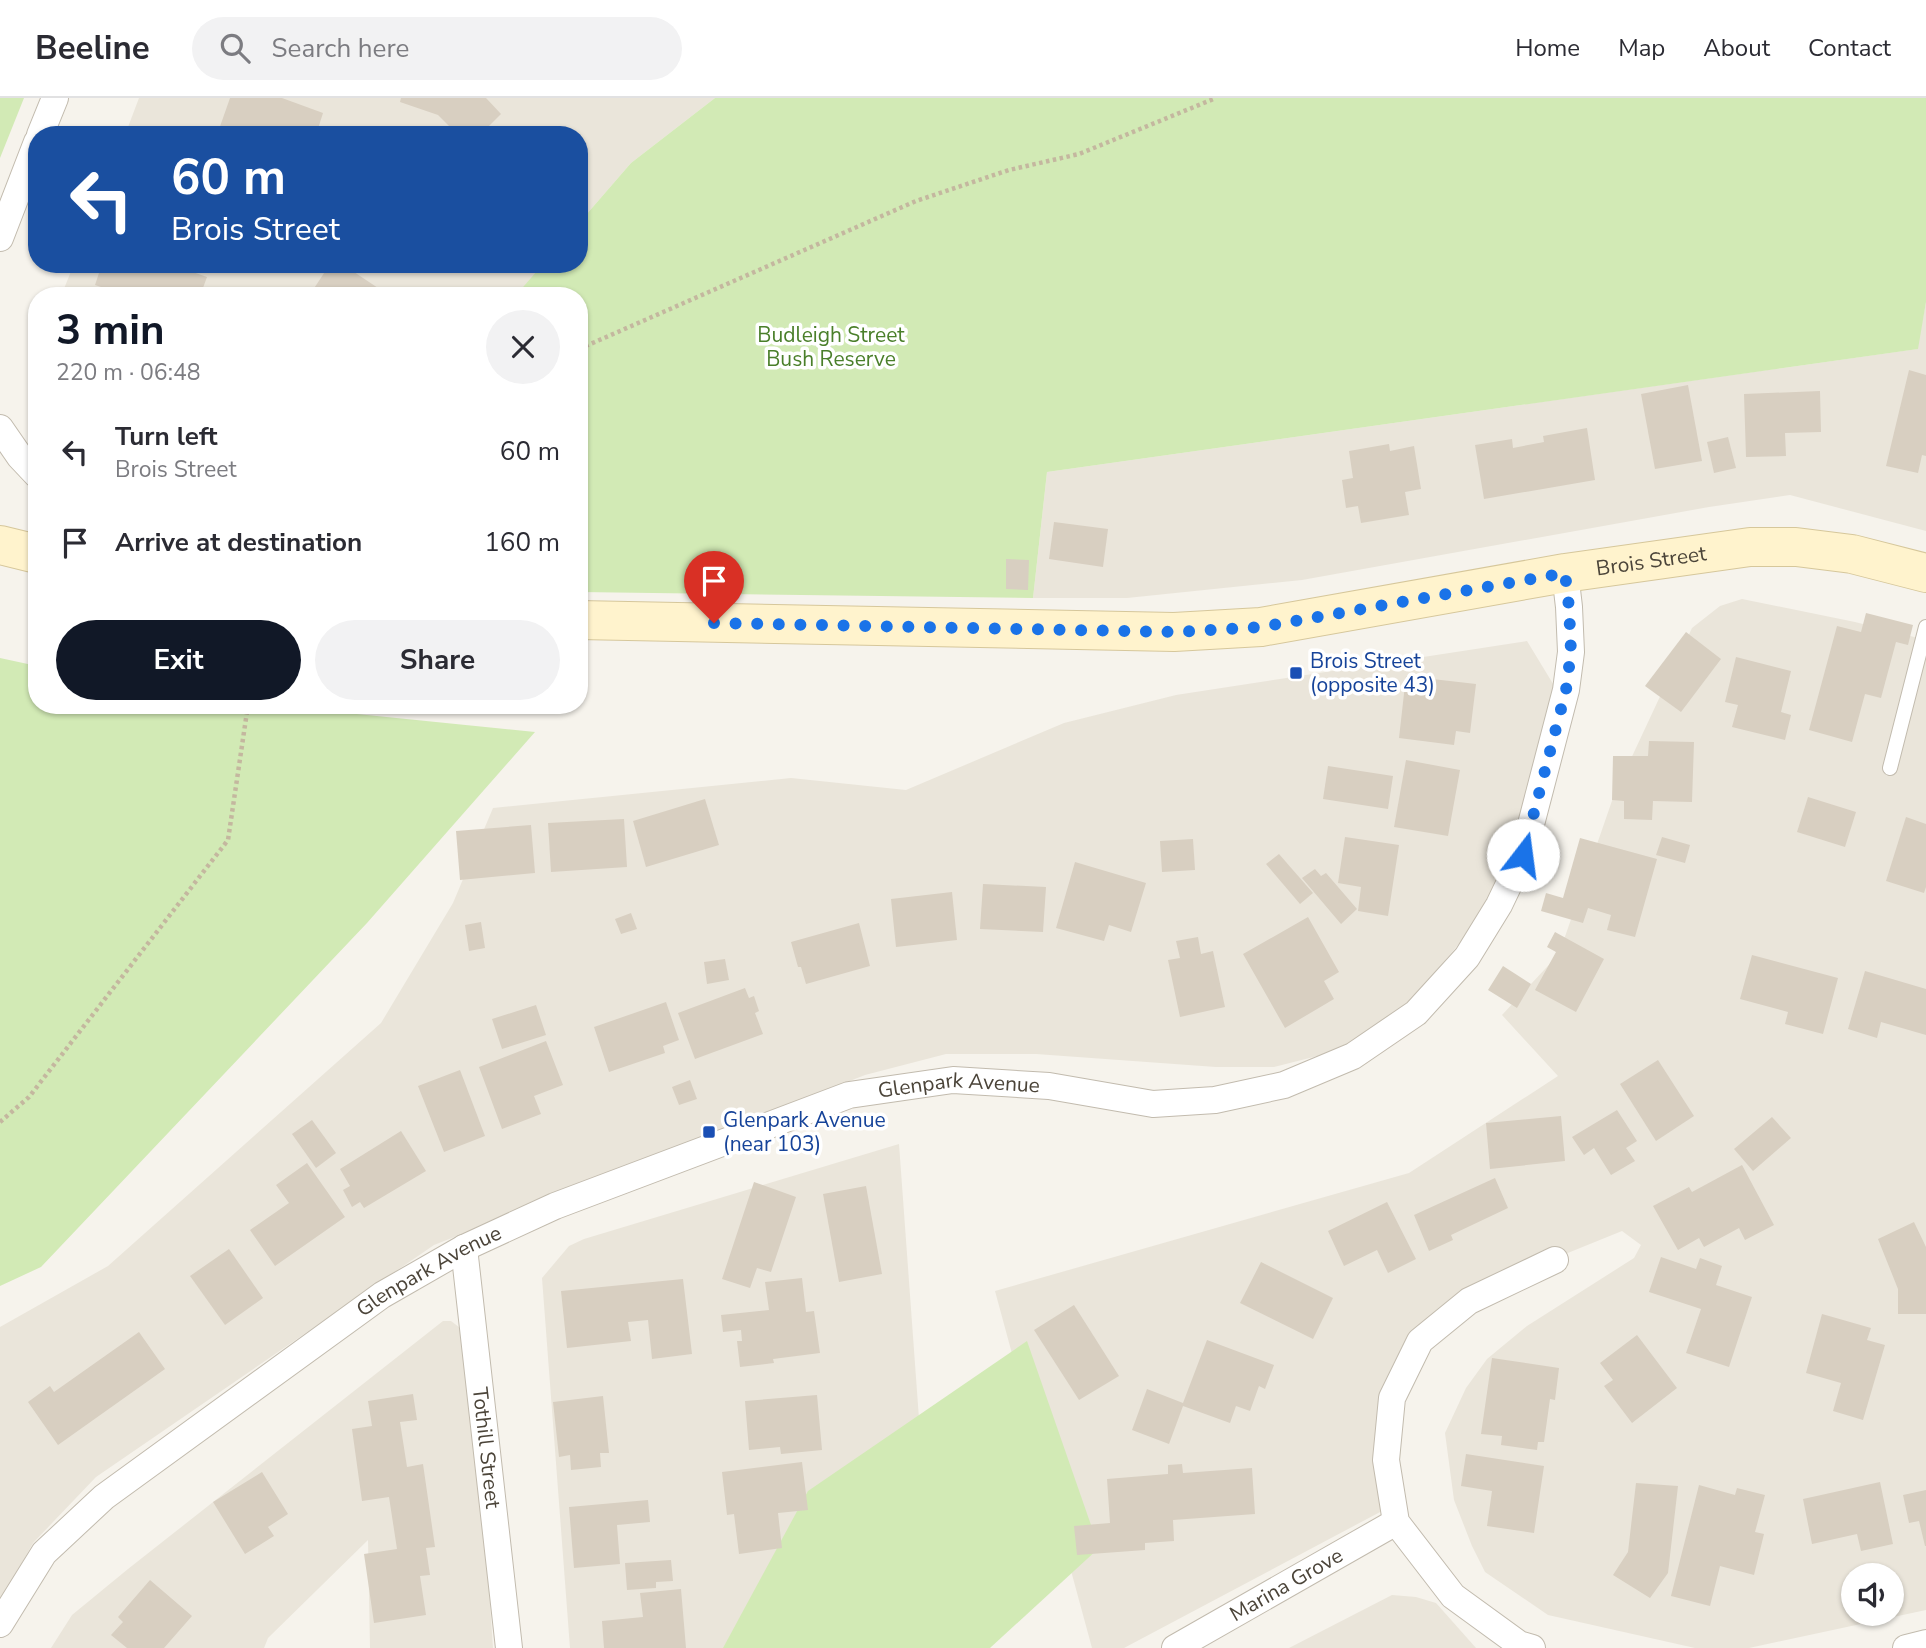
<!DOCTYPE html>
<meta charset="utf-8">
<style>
:root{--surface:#fff;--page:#f2f2f3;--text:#2b2b33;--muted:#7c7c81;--line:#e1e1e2;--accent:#111827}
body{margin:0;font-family:"Nunito Sans",sans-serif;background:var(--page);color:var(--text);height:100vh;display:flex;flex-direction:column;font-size:26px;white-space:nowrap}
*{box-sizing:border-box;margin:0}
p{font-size:23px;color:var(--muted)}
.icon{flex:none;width:38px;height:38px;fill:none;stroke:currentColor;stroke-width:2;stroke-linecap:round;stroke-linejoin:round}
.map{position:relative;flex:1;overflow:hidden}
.panel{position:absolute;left:28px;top:189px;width:560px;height:427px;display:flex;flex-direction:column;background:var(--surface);border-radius:28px;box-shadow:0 2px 5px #0004}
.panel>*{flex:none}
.banner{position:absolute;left:28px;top:28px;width:560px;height:147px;border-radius:28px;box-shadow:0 2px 5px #0004;background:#1a4fa0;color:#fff;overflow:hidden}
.tools{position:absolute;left:1841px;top:1465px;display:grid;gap:14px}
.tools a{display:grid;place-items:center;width:63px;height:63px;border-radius:50%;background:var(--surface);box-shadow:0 2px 5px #0004;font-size:35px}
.pin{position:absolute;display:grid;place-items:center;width:60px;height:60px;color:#fff;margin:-72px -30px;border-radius:50% 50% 50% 0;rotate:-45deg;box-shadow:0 0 7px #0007}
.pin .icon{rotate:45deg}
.me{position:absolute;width:77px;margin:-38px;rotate:15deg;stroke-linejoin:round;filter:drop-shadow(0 0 5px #0008)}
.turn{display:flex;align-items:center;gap:24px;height:147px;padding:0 28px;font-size:32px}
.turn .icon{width:91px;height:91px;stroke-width:2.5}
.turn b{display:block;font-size:49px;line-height:60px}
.round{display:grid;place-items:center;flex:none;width:74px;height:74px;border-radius:37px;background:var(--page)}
.overview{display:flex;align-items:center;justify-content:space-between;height:119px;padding:0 28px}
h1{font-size:42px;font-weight:700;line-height:52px;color:var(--accent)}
.cta{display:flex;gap:14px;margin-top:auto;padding:14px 28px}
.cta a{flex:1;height:80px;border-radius:42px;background:var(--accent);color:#fff;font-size:28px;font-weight:700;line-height:80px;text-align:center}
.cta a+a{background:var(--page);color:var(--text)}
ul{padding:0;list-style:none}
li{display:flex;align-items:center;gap:21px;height:91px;padding:0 28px}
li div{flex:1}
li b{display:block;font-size:26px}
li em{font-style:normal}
header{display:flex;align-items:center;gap:42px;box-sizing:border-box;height:98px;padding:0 35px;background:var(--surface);border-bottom:2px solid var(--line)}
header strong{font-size:33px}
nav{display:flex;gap:38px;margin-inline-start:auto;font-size:24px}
.search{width:490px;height:63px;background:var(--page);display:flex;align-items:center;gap:18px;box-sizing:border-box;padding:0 24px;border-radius:38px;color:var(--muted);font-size:26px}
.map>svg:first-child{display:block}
</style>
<header>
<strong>Beeline</strong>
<div class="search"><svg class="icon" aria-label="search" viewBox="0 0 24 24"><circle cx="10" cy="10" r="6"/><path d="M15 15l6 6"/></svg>Search here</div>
<nav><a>Home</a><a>Map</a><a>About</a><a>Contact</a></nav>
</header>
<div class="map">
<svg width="1926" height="1550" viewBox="0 0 1926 1550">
<rect width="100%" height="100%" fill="#f6f3ec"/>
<g fill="#eae5da" fill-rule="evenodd">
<path d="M139 0H715L631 65 579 125V37H125Z"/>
<path d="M74 166H543L516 198H61Z"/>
<path d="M1926 204V433L1790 397 1709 409 1302 482 1127 500H1033L1047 374 1917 251Z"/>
<path d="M1742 501 1855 524 1926 542V1512L1749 1550H1695L1548 1517 1485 1474 1472 1448 1454 1402 1445 1335 1466 1290 1487 1261 1527 1228 1634 1160 1641 1147 1622 1133 1504 1181 1401 1264 1382 1413 1124 1550H1092L995 1193 1409 1075 1558 978 1502 917 1559 856 1614 697 1692 530 1720 508ZM1853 1477H1892V1516H1853Z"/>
<path d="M1527 543 1558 594 1545 678 1482 818 1408 907 1341 952 1274 969H1216L1036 956H946L865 977 434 1147 96 1379 33 1445 0 1504V1229L108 1168 381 925 453 805 493 710 791 680 906 692 1064 625 1176 597Z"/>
<path d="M899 1046 922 1362 817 1550H570L542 1180 569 1148 584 1141Z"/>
<path d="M443 1223H451L472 1239 493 1550H370L368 1442 268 1540 264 1550H51L72 1517 128 1471Z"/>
<path d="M1392 1497 1416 1499 1436 1505 1476 1550H1289Z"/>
</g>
<g fill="#d2eab5">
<path d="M0 0H24L0 60Z"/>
<path d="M715 0H1926V204L1918 251 1047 374 1033 500 579 494V198H461L462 192 517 196 543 166H579V125L631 65Z"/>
<path d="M0 560 37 568V607H268L535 634 367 825 41 1169 0 1188Z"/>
<path d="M1027 1243 1099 1450 990 1550H723L808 1393Z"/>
</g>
<g fill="#d8cfc1">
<path d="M230 0H282L323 15 316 37H217Z"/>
<path d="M401 0H486L501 16 480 37H458L438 17 400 4Z"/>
<path d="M102 166H170L207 179 200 198H108L110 192 95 187Z"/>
<path d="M330 166H342L390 198H309Z"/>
<path d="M1909 272 1926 277V358L1922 357 1918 375 1886 368Z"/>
<path d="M1688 287 1702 363 1655 371 1641 296Z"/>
<path d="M1820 293 1821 334 1785 335 1786 358 1746 359 1744 296Z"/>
<path d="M1587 330 1595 382 1484 401 1475 347 1512 341 1513 350 1544 344 1543 338Z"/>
<path d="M1728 339 1736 370 1714 375 1707 344Z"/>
<path d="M1389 346 1390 353 1414 348 1421 391 1405 394 1409 417 1361 425 1358 408 1346 410 1342 382 1353 380 1349 353Z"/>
<path d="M1054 424 1108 431 1103 469 1049 461Z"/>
<path d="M1006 461 1029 462 1028 492 1006 491Z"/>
<path d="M1866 515 1913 527 1908 547 1896 544 1881 600 1865 596 1852 644 1809 632 1837 528 1861 534Z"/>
<path d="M1686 534 1721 561 1681 614 1645 588Z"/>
<path d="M1736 559 1791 573 1781 614 1791 617 1785 642 1732 629 1738 607 1725 604Z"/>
<path d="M1406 578 1476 586 1470 635 1456 633 1454 647 1399 640Z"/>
<path d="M1649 643 1694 644 1692 704 1653 703 1652 722 1624 721V703L1612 702 1613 658H1648Z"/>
<path d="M1406 662 1460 672 1448 738 1394 729Z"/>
<path d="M1328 668 1393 678 1388 711 1323 701Z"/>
<path d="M1808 699 1856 714 1845 749 1797 734Z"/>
<path d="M705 701 719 747 646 769 633 723Z"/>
<path d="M1906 719 1926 726V789L1924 795 1886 783Z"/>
<path d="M624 721 627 769 551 774 548 725Z"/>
<path d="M531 727 535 775 460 782 456 733Z"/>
<path d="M1345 739 1399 747 1388 818 1358 813 1361 789 1338 785Z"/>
<path d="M1662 739 1690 747 1685 765 1656 757Z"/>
<path d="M1580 740 1657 761 1635 839 1607 832 1611 817 1588 810 1583 825 1541 813 1546 795 1563 800Z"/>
<path d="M1193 741 1195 772 1162 774 1160 743Z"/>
<path d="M1279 756 1313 795 1300 806 1266 766Z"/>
<path d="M1075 764 1146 785 1131 834 1109 827 1104 843 1056 830Z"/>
<path d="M1315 771 1321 778 1326 775 1357 811 1341 826 1302 780Z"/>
<path d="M983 786 1046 789 1043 834 980 831Z"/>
<path d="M952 794 957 842 896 849 891 801Z"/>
<path d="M631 815 637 831 621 836 615 821Z"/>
<path d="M1308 819 1339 874 1324 883 1334 901 1285 930 1243 856Z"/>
<path d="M481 824 485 850 469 853 465 827Z"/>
<path d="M859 825 870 868 806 886 801 869H798L791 844Z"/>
<path d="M1555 834 1604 861 1576 914 1535 892 1556 854 1547 849Z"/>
<path d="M1198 839 1201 856 1213 853 1225 909 1180 919 1168 862 1180 860 1176 843Z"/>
<path d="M1752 857 1838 880 1823 936 1785 926 1788 914 1740 901Z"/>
<path d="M725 861 729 882 707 886 704 864Z"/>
<path d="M1503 868 1531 886 1517 910 1488 892Z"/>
<path d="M1865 873 1926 891V937L1881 924 1877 940 1848 931Z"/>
<path d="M745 890 749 900 754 898 759 913 755 915 763 936 695 961 678 915Z"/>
<path d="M666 904 679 942 663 948 665 955 609 974 594 929Z"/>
<path d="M536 907 546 937 502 951 492 921Z"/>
<path d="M546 943 563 987 534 998 541 1016 502 1031 479 969Z"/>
<path d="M1658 962 1694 1018 1656 1043 1620 986Z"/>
<path d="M460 972 485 1038 444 1054 418 988Z"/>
<path d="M690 982 697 1001 679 1007 672 989Z"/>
<path d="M1617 1012 1637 1043 1626 1050 1635 1063 1611 1077 1594 1050 1584 1057 1572 1039Z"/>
<path d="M1561 1018 1565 1063 1490 1071 1486 1025Z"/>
<path d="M1772 1019 1791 1040 1753 1073 1734 1051Z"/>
<path d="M312 1022 336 1055 316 1070 292 1036Z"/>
<path d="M401 1033 426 1073 364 1110 360 1104 352 1109 343 1092 350 1088 340 1071Z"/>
<path d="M307 1065 345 1119 275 1168 250 1132 289 1105 276 1087Z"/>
<path d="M1742 1067 1774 1127 1745 1142 1739 1130 1704 1149 1699 1140 1678 1152 1653 1108 1689 1089 1692 1094Z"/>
<path d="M1495 1080 1508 1110 1451 1137 1453 1142 1429 1153 1414 1117Z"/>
<path d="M754 1084 796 1099 771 1174 757 1170 750 1190 722 1181Z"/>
<path d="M866 1088 882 1176 839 1184 823 1096Z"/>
<path d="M1387 1104 1416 1161 1388 1175 1377 1152 1344 1168 1328 1133Z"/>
<path d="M1914 1124 1926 1149V1216H1898V1191L1878 1141Z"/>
<path d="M229 1151 263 1200 225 1227 190 1178Z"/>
<path d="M1661 1159 1696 1171 1700 1160 1722 1168 1716 1187 1752 1199 1729 1269 1686 1255 1701 1211 1649 1194Z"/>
<path d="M1261 1164 1333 1200 1313 1241 1240 1205Z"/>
<path d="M802 1180 806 1214 814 1213 820 1255 773 1261 774 1265 740 1269 737 1243H742L741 1232 723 1234 721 1217 769 1212 765 1184Z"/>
<path d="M683 1181 692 1256 652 1261 648 1222 628 1224 631 1243 567 1250 561 1193Z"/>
<path d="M1074 1207 1119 1278 1079 1302 1034 1232Z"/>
<path d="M1822 1216 1871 1230 1867 1242 1885 1247 1863 1322 1833 1313 1841 1285 1806 1275Z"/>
<path d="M139 1234 165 1271 58 1347 28 1304 50 1288 54 1294Z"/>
<path d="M1637 1237 1677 1290 1632 1325 1604 1288 1613 1282 1600 1265Z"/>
<path d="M1207 1242 1274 1267 1265 1291 1259 1288 1250 1313 1236 1308 1230 1325 1183 1308 1169 1346 1132 1332 1147 1291 1183 1305Z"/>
<path d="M1492 1260 1559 1270 1555 1302 1550 1301 1544 1344H1538L1537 1352 1501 1347 1502 1338 1481 1336Z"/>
<path d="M413 1296 417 1322 400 1324 407 1369 423 1366 435 1449 426 1450 430 1477 420 1478 426 1517 374 1525 364 1456 397 1451 389 1399 362 1403 352 1331 372 1328 368 1303Z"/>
<path d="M817 1297 822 1352 781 1356 780 1349 749 1352 745 1303Z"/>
<path d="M603 1298 609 1355H600L601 1369 571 1372 570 1357 559 1359 553 1304Z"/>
<path d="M1466 1356 1544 1368 1534 1435 1487 1428 1492 1393 1461 1388Z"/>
<path d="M802 1364 808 1412 778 1415 782 1450 739 1456 734 1416 727 1417 722 1374Z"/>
<path d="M1182 1366 1183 1375 1252 1370 1255 1416 1173 1422 1174 1443 1145 1445V1452L1077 1457 1074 1428 1110 1425 1107 1381 1168 1376V1367Z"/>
<path d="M262 1374 288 1416 268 1429 274 1438 245 1456 213 1404Z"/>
<path d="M1880 1384 1893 1446 1861 1453 1857 1436 1812 1446 1803 1401Z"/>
<path d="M1636 1385 1678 1388 1668 1475 1650 1500 1613 1477 1628 1454Z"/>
<path d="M1699 1387 1735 1397 1737 1390 1765 1397 1755 1434 1764 1436 1754 1477 1720 1468 1710 1508 1671 1498Z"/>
<path d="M1926 1392V1448H1925L1919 1423 1909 1425 1903 1397Z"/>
<path d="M648 1402 650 1424 617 1427 620 1466 574 1470 569 1409Z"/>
<path d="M671 1462 673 1483 656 1484V1490L627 1492 625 1465Z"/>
<path d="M150 1482 192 1518 164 1550H127L111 1537 123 1524 118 1519Z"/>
<path d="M681 1491 686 1550H604L602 1523 643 1519 640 1495Z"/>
</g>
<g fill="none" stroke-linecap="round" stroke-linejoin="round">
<defs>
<path id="service" d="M1890 670 1926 529"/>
<g id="minor">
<path d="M40 37 55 0"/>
<path d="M0 140 37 44"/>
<path d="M0 330 20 359 37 377"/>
<path id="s1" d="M464 1150 509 1550"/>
<path id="s2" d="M0 1526 44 1455 104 1399 382 1197 464 1150 555 1108 849 997 953 982 1049 988 1153 1006 1215 1002 1284 987 1353 958 1416 915 1467 859 1499 807 1523 757 1566 592 1571 554 1569 509 1565 475"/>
<path id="s3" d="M1175 1550 1396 1424"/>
<path d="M1532 1550 1519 1546 1453 1498 1396 1424 1386 1362 1392 1300 1420 1243 1469 1203 1555 1162"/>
<path d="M1906 1550 1926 1545"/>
</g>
<g id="secondary">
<path d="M0 447 37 456"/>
<path id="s4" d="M579 522 1174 534 1261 529 1565 475 1750 449H1796L1852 456 1926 475"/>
</g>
</defs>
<use href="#service" stroke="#c2bbae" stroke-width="16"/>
<use href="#minor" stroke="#c2bbae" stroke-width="28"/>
<use href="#secondary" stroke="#d6c79b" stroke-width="40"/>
<g stroke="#c4b79f" stroke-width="4.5" stroke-dasharray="3.5 3.5" stroke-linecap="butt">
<path d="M579 251 916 103 1009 72 1079 56 1216 0"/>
<path d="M0 1024 29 999 228 742 248 607"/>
</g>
<use href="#service" stroke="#fff" stroke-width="14"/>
<use href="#minor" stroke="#fff" stroke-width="26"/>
<use href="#secondary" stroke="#fff3cd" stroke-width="38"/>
</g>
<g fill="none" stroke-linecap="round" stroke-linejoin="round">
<path stroke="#1a73e8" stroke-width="12" stroke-dasharray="0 21.6" d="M714 525 1174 534 1261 529 1565 475 1569 509 1571 554 1566 592 1523 757"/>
</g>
<g fill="#1a4fb4" stroke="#fff" stroke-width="2.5">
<rect x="1289" y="568" width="14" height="14" rx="3.5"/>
<rect x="702" y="1027" width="14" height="14" rx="3.5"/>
</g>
<g text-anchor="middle" stroke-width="7" stroke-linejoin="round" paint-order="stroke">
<g font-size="21" fill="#4a7f2a" stroke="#fff">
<text x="831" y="244">Budleigh Street<tspan x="831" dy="24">Bush Reserve</tspan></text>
</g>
<g font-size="21" fill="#4b4439" stroke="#fff">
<text dy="7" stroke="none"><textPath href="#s4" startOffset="1078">Brois Street</textPath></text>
<text dy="7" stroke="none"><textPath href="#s2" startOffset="1129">Glenpark Avenue</textPath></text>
<text dy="7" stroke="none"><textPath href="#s2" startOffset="562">Glenpark Avenue</textPath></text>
<text dy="7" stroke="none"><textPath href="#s1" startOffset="201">Tothill Street</textPath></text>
<text dy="7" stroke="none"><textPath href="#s3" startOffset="128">Marina Grove</textPath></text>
</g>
<g font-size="21" fill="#164399" stroke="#fff" text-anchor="start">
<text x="1310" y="570">Brois Street<tspan x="1310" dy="24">(opposite 43)</tspan></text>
<text x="723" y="1029">Glenpark Avenue<tspan x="723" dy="24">(near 103)</tspan></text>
</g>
</g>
</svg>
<div class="tools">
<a><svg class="icon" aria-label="sound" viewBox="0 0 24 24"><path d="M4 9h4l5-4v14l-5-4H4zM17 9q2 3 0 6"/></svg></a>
</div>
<div class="pin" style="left:714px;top:525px;background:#d93025"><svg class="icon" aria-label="arrive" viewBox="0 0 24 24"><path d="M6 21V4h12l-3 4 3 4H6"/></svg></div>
<svg class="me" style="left:1523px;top:757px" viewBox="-20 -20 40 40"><circle r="19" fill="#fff"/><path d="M0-13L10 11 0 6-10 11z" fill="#1a73e8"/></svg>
<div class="banner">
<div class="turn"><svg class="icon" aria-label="left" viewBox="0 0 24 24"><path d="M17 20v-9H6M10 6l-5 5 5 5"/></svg><div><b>60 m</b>Brois Street</div></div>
</div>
<section class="panel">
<div class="overview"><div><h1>3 min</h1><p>220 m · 06:48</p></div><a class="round"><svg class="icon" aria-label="close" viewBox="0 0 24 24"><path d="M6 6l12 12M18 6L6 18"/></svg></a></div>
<ul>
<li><svg class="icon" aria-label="left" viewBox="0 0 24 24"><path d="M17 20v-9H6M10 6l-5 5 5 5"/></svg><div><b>Turn left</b><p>Brois Street</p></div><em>60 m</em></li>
<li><svg class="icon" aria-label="arrive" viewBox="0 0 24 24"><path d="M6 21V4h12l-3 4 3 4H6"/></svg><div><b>Arrive at destination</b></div><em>160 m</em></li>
</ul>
<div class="cta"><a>Exit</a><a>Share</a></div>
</section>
</div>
